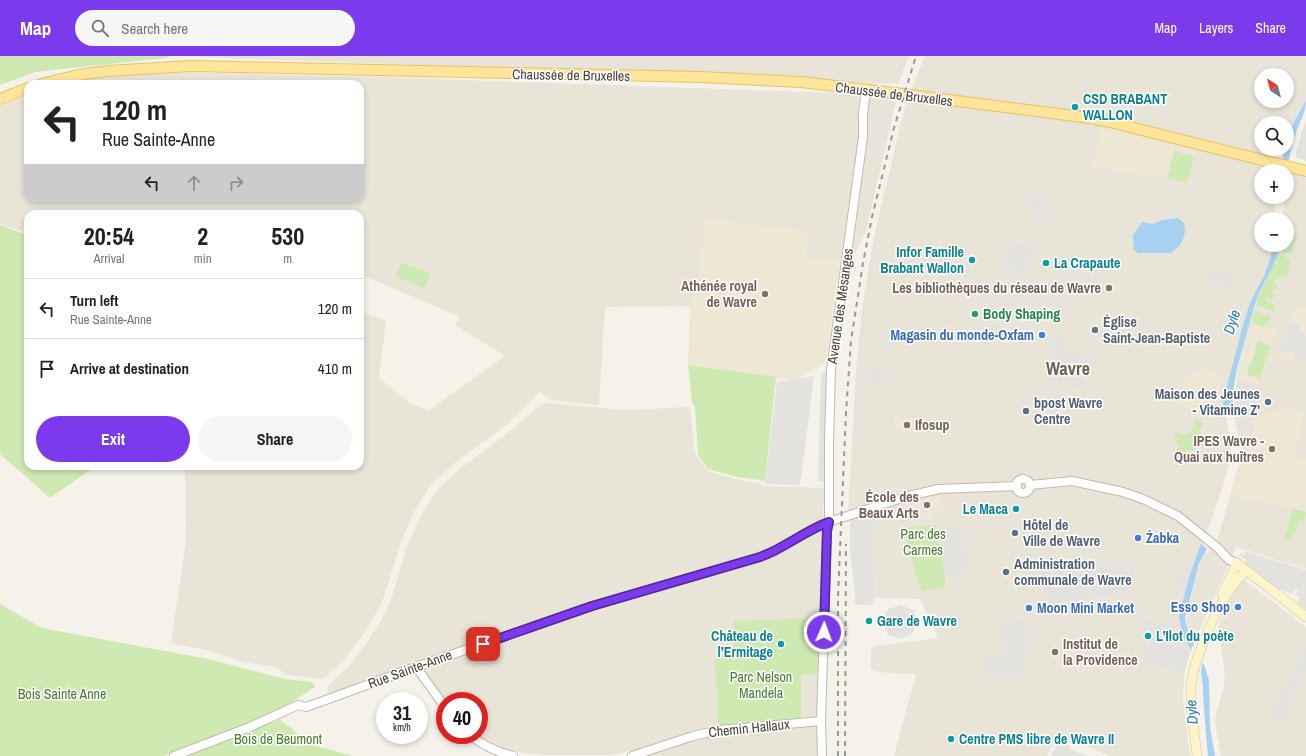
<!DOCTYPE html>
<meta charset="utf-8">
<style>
:root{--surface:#fff;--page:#f6f6f6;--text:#222;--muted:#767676;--line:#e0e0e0;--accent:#7c3aed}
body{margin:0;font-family:"Archivo Narrow",sans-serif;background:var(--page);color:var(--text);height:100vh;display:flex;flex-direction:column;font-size:15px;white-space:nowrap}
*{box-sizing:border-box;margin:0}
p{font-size:13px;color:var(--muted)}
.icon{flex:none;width:22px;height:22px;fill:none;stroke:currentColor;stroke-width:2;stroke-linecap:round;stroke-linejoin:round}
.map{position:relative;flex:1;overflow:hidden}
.sheet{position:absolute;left:24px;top:154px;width:340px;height:260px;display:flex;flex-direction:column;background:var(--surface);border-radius:12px;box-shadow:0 2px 6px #0003}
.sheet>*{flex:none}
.hud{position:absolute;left:24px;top:24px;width:340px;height:122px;border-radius:12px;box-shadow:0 2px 6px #0003;background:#fff;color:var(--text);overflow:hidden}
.needle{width:26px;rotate:324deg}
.tools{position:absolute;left:1254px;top:12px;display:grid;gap:8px}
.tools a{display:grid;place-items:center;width:40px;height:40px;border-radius:50%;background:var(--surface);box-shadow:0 2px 6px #0003;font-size:20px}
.speed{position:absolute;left:376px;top:636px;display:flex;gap:8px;font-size:20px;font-weight:700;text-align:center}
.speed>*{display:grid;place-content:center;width:52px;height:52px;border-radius:50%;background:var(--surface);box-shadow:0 2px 6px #0003;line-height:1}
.speed small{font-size:10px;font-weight:400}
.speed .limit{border:6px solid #d22;background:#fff;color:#111}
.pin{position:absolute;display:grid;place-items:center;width:34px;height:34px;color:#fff;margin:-17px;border-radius:8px;box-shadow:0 2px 6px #0006}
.me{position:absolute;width:44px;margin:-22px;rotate:2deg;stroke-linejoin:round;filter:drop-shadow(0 0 3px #0008)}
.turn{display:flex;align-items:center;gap:14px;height:84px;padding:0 12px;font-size:18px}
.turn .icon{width:52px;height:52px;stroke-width:2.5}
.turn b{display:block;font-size:28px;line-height:34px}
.lanes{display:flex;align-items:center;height:38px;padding:0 12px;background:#0003;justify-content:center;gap:20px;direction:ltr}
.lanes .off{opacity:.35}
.eta{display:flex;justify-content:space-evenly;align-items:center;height:68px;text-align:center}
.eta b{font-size:24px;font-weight:700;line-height:28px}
.button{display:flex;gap:8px;margin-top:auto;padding:8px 12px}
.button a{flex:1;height:46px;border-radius:24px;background:var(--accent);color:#fff;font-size:16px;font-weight:700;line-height:46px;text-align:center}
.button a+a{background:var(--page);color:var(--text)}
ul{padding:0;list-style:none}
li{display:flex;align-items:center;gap:12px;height:60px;padding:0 12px;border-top:1px solid var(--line)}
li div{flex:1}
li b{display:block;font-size:15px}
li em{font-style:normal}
header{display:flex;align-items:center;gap:24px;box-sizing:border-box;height:56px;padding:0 20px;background:var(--accent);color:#fff}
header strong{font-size:19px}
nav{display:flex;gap:22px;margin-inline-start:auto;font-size:14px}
.search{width:280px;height:36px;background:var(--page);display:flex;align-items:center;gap:10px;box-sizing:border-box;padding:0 14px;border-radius:22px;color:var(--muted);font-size:15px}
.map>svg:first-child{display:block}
</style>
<header>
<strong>Map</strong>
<div class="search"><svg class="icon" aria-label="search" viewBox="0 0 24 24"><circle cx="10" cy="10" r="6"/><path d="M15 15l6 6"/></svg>Search here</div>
<nav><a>Map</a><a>Layers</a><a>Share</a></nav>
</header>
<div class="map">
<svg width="1306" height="700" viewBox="0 0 1306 700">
<rect width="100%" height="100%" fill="#f5f2ea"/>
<g fill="#e9e4d8" fill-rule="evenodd">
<path d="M202 0H909L898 28 392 8 201 1Z"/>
<path d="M925 0H1306V43L1298 57 1287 86V67H1261V93H1284L1283 98 1277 97 1253 98 1111 62 910 36ZM1261 19H1287V45H1261Z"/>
<path d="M168 16 381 21 866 38 897 42 866 175 850 208 805 202 809 177 706 163 698 226 690 250 605 251 599 349 551 344 540 336 505 370 456 406 431 429 417 450 401 485 384 541 375 559 363 579 344 604 323 623 286 619 276 611 243 606 207 594 171 587 186 485 185 410H360V255L386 265 379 322 408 346 428 355 505 300 455 269 460 261 360 218V158H28V176L26 177 0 168V50L28 39V142H360V28H68L116 19Z"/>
<path d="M907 42 1089 65 1274 111V115H1261V141H1275L1276 163H1261V189H1274L1272 200 1264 221 1256 236 1225 356 1229 378 1231 398 1228 412 1217 448 1208 473 1200 488 1183 549 1186 585 1191 594 1184 618 1183 646 1190 700H1109L1077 685 1058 679 1047 700H894L916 618 889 617 873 615 871 611V594L875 590 938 582 920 543 875 542 872 450 848 457 856 316 862 252 874 180Z"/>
<path d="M1289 116 1306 120V513L1236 491 1194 587 1187 571 1186 562 1194 529 1201 505 1218 482 1242 398 1233 355 1239 307 1257 240 1279 189H1287V163H1282L1285 141H1287Z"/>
<path d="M545 347 625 354 690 351 695 397 707 413 710 416 740 424 759 427 762 430 824 432 817 662V700H642L640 693 612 699H542L505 694 477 679H479V645H447L418 608 333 638 329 637 327 631 350 609 369 583 382 563 391 544 408 487 424 454 437 434 461 412 509 376 541 348Z"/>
<path d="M1244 524 1306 571V700H1221L1216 673 1215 662 1224 630 1225 617 1218 571 1232 539Z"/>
</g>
<g fill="#eee7d4">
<path d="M1106 71 1136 78 1195 94 1187 127 1153 119 1152 121 1114 115V113L1102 110 1100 114 1091 112 1102 73 1105 74Z"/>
<path d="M706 163 809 177 805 202 840 206 826 306 794 325 793 324 688 309 690 250 698 226Z"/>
<path d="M1296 249 1306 253V308L1276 301Z"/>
<path d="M1254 267 1277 275 1257 328 1237 325 1240 307 1248 281Z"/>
<path d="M1199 312 1224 319 1214 357 1210 359 1177 348 1184 327 1190 319Z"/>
<path d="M1292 351 1291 357 1303 355 1295 401 1306 403V456L1278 449 1230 440 1239 414H1241L1255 370 1253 369 1255 362Z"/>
<path d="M894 360 921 364 920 377 893 374Z"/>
<path d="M940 440 944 456 935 458 934 453H931L933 462 928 464 925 455H923V461L915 462 912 446 920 444 921 446 932 444V442Z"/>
</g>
<g fill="#cfe9b3">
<path d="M0 0H170L166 2 35 16 0 29Z"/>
<path d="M1174 95 1194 100 1187 127 1167 122Z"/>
<path d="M0 169 27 179 28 178V410H96L50 442 0 398Z"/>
<path d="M1287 174 1288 176 1298 178 1293 191 1294 192 1292 198 1279 194 1280 189H1287Z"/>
<path d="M1277 199 1291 203 1289 209 1291 210 1288 218H1286L1285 221 1280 220 1279 223 1275 222 1273 227 1278 229 1276 234H1273L1272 236 1275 238 1272 244 1267 242 1266 245 1275 249V256L1256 249 1259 240 1274 207 1278 208V206L1275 205Z"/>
<path d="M401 207 430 217 425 232 396 221Z"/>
<path d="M1254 254 1271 261 1268 268H1267L1265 271 1252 266Z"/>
<path d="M1258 285 1271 290 1259 323 1258 321 1247 320 1249 310 1253 302Z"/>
<path d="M688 309 776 321 765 425 737 421 708 413 698 399 695 351 692 347Z"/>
<path d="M1195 363 1203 366 1200 376 1203 378 1202 385 1198 384V386L1199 387V389H1196L1194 395 1186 394 1185 397 1177 394 1179 388 1176 387 1177 384 1174 383 1175 376 1186 380 1187 377 1191 378Z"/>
<path d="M1293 453 1306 456 1304 466 1300 464 1296 477 1294 476 1291 485 1284 483Z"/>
<path d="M936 469 945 519V531L922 535 918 527 904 472Z"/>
<path d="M0 548 42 572 208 603 285 623 312 626 315 631 295 644 264 662 164 700H0Z"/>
<path d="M811 562 819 569 817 618 801 619V666L718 673 715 602H733L734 565Z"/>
<path d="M280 664 313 689 353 700H185Z"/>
</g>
<g fill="#e4e2de">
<path d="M1306 65V105L1295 101 1301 78Z"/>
<path d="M1026 137 1047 141 1044 157 1039 158 1040 160 1034 159V154L1029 153 1028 144 1025 143Z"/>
<path d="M1009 185 1033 191 1026 216 1001 212Z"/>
<path d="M1211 213 1236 219 1235 222 1232 225V234L1228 233 1226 228 1209 223Z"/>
<path d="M1290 265 1302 269 1300 274 1306 281V306L1293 302 1294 298 1289 294 1286 297H1278Z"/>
<path d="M1055 275 1062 281 1068 297 1072 300 1075 296 1092 301 1094 306 1081 334 1047 323Z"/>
<path d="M867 310 885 312 883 327 866 326Z"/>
<path d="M828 313 824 426 818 425 821 318Z"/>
<path d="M814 320 800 429 765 428 777 326Z"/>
<path d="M1238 326 1254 328 1253 336 1246 353 1234 355Z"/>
<path d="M872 457 875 542 871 549H855V536L850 494V464Z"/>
<path d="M937 472 963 473 967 499 970 506 965 518 947 520Z"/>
<path d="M1245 495 1306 514V554L1296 547 1301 540 1298 541 1295 538 1298 534H1294L1292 538 1276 532 1244 506 1247 504 1239 500 1241 497 1244 499Z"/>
<path d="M1188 504 1194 506 1185 534 1174 527Z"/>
<path d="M1093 506H1132L1134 536 1049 547 1040 515Z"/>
<path d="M901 549 913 554 917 564 913 577 900 583 888 579 882 565 888 553Z"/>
<path d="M1025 563 1031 595H1029L1023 601 1022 610 1027 611V622L983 621 984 607H977V601H1005L1001 578 998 572 999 568 1002 566 1020 565 1021 564Z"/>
<path d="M1144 564 1174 569 1186 591 1189 600 1184 617 1143 606Z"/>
<path d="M1305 590 1306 591V615L1300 623 1292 619Z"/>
<path d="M1289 619 1300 624 1293 636 1287 654 1286 669 1269 660Z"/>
<path d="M1059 686 1063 689H1069V693L1087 700H1053L1051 699Z"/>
</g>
<g fill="#a7d0f1">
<path d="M1306 44C1306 57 1301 62 1297 74 1292 88 1289 101 1287 115H1279L1285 93H1287C1287 76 1298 58 1306 44Z"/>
<path d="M1178 162 1184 167C1187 180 1182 189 1171 197H1138L1134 194 1133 179 1142 166 1153 168 1162 164Z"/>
<path d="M1272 189H1280C1276 208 1266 222 1258 239 1253 252 1250 267 1246 280 1239 305 1231 330 1233 355L1224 356 1223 345 1243 269 1250 247 1264 220 1271 200Z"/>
<path d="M1201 487 1207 493 1199 508 1185 562 1187 572 1194 587 1191 594 1182 579 1179 560 1189 522Z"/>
<path d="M1203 606 1209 624 1210 671 1215 700H1208C1206 678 1204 656 1203 634 1203 621 1199 620 1203 606Z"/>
</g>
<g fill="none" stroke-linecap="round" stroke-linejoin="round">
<defs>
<g id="tertiary">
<circle cx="1023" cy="430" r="7"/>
<path d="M1030 429 1072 425 1123 436 1143 443 1178 460 1218 492 1229 504 1237 507"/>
<path d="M416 611 445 651"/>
<path d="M470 679C483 690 497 696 513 700"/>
<path d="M174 700 250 671 298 649 306 651 323 645 416 611 592 550 760 501 775 495 820 469 908 440 939 433 1017 430"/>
<path d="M632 700 693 680 719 674 821 665"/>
<path d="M822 700 821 665 827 475 829 466V385L831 314 863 81V58L866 34"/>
</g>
<g id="secondary">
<path d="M1222 538 1237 507 1306 561"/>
<path d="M1197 700C1195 678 1190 655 1191 633 1192 613 1199 597 1206 580 1216 556 1227 533 1246 515"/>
</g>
<g id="primary">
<path d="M41 28 78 19 108 15 191 10 701 21 801 26 895 37 1090 62 1110 66 1306 115"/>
<path d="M0 43 28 32"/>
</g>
</defs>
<use href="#tertiary" stroke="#c1baac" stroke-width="10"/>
<use href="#secondary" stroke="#d4c79a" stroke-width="10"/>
<use href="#primary" stroke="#e4c369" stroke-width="12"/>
<use href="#tertiary" stroke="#fff" stroke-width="8"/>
<use href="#secondary" stroke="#fef4cb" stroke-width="9"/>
<use href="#primary" stroke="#fee59a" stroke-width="10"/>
<g stroke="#989898" stroke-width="2" stroke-dasharray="5 5" stroke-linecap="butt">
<path d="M838 700V541L846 356 851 285 863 207 872 161 894 72 916 0"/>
<path d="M845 700 846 488"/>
</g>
</g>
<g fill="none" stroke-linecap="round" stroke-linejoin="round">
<defs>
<path id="route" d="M483 588 592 550 760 501C785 492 804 475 829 466L827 475 824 576"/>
</defs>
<use href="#route" stroke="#51269a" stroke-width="10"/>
<use href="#route" stroke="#7c3aed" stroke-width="7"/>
</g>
<g fill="#0f9aa8" stroke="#fff" stroke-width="1.5">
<circle cx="1075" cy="51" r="4"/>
<circle cx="972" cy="204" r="4"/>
<circle cx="1046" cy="207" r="4"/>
<circle cx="1016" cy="453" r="4"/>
<circle cx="869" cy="565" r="4"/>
<circle cx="1148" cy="580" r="4"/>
<circle cx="781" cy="588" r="4"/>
<circle cx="951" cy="683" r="4"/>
</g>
<g fill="#8d6e63" stroke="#fff" stroke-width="1.5">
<circle cx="1109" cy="232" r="4"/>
<circle cx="765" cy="238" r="4"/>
<circle cx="907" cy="369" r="4"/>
<circle cx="1272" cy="393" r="4"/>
<circle cx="927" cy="449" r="4"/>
<circle cx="1055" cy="596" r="4"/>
</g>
<circle fill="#2e9e5b" stroke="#fff" stroke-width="1.5" cx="975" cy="258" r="4"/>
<circle fill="#6b7280" stroke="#fff" stroke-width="1.5" cx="1095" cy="274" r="4"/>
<g fill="#3f7fe0" stroke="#fff" stroke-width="1.5">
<circle cx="1042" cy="279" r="4"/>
<circle cx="1138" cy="482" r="4"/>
<circle cx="1238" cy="551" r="4"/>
<circle cx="1029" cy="552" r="4"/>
</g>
<g fill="#5c6f8a" stroke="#fff" stroke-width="1.5">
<circle cx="1268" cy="346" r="4"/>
<circle cx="1026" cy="355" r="4"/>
<circle cx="1015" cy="477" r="4"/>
<circle cx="1006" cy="516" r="4"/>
</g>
<g text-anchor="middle" stroke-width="3" stroke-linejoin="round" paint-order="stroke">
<g font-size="14" fill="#494338" stroke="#fff">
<text transform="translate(571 19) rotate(1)" y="5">Chaussée de Bruxelles</text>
<text transform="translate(894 38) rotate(7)" y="5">Chaussée de Bruxelles</text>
<text transform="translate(840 250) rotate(-82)" y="5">Avenue des Mésanges</text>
<text transform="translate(410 613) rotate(-20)" y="5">Rue Sainte-Anne</text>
<text transform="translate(749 672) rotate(-6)" y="5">Chemin Hallaux</text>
</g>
<g font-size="14" font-weight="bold" fill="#0d838f" stroke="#fff" text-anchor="start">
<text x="1083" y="48">CSD BRABANT<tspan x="1083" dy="16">WALLON</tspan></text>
<text x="964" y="201" text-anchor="end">Infor Famille<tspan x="964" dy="16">Brabant Wallon</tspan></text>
<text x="1054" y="212">La Crapaute</text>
<text x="1008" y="458" text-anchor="end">Le Maca</text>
<text x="877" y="570">Gare de Wavre</text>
<text x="773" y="585" text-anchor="end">Château de<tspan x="773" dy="16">l’Ermitage</tspan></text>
<text x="1156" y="585">L’Ilot du poète</text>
<text x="959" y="688">Centre PMS libre de Wavre II</text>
</g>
<g font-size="14" font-weight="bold" fill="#785e54" stroke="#fff" text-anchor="end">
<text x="757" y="235">Athénée royal<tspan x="757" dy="16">de Wavre</tspan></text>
<text x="1101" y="237">Les bibliothèques du réseau de Wavre</text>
<text x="915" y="374" text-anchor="start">Ifosup</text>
<text x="1264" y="390">IPES Wavre -<tspan x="1264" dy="16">Quai aux huîtres</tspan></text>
<text x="919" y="446">École des<tspan x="919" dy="16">Beaux Arts</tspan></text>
<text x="1063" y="593" text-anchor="start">Institut de<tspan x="1063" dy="16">la Providence</tspan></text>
</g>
<g font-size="14" font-weight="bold" fill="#27864d" stroke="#fff" text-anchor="start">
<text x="983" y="263">Body Shaping</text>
</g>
<g font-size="14" font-weight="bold" fill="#5b616d" stroke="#fff" text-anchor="start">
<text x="1103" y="271">Église<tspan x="1103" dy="16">Saint-Jean-Baptiste</tspan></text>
</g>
<g font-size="14" font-weight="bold" fill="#366cbe" stroke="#fff" text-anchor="end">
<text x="1034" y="284">Magasin du monde-Oxfam</text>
<text x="1146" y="487" text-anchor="start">Żabka</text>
<text x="1230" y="556">Esso Shop</text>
<text x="1037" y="557" text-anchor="start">Moon Mini Market</text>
</g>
<g font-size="14" font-weight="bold" fill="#4e5e75" stroke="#fff" text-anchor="start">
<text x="1260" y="343" text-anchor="end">Maison des Jeunes<tspan x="1260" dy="16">- Vitamine Z'</tspan></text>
<text x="1034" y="352">bpost Wavre<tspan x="1034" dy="16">Centre</tspan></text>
<text x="1023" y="474">Hôtel de<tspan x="1023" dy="16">Ville de Wavre</tspan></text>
<text x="1014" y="513">Administration<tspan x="1014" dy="16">communale de Wavre</tspan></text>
</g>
<g font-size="14" fill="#467c2a" stroke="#fff">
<text x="923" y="483">Parc des<tspan x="923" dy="16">Carmes</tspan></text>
<text x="761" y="626">Parc Nelson<tspan x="761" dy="16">Mandela</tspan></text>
<text x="62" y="643">Bois Sainte Anne</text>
<text x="278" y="688">Bois de Beumont</text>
</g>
<g font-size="15" font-style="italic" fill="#3079b6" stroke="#fff">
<text transform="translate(1232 266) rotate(-73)" y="5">Dyle</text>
<text transform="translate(1192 656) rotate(-94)" y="5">Dyle</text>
</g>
<g font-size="18" font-weight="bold" fill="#6c614f" stroke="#fff">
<text x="1068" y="319">Wavre</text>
</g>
</g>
</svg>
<div class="tools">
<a><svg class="needle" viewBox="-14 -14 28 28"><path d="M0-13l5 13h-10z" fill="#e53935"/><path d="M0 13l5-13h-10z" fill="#767676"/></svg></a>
<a><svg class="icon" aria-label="search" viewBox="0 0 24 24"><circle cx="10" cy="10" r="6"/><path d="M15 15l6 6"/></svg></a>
<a>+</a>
<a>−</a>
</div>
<div class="speed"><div>31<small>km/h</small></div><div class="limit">40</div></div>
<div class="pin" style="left:483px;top:588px;background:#d93025"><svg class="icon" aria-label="arrive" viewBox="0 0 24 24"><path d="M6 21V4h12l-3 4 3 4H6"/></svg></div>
<svg class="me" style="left:824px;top:576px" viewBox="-20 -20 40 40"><circle r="17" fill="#7c3aed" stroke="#fff" stroke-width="3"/><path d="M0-11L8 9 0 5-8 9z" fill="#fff"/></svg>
<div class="hud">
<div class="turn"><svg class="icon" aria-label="left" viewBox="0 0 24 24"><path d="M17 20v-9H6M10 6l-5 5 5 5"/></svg><div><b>120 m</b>Rue Sainte-Anne</div></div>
<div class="lanes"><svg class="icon" aria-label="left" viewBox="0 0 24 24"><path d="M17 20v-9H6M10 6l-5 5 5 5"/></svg><svg class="icon off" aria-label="ahead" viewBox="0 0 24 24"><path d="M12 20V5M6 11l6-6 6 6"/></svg><svg class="icon off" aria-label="right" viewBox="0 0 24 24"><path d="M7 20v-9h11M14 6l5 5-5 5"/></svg></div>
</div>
<section class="sheet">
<div class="eta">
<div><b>20:54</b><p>Arrival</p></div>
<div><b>2</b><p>min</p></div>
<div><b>530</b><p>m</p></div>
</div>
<ul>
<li><svg class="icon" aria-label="left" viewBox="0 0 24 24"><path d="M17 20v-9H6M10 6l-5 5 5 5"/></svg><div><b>Turn left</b><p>Rue Sainte-Anne</p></div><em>120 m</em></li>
<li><svg class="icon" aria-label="arrive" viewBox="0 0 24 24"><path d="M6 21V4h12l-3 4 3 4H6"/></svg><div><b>Arrive at destination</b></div><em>410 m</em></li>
</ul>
<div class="button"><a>Exit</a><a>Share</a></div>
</section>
</div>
